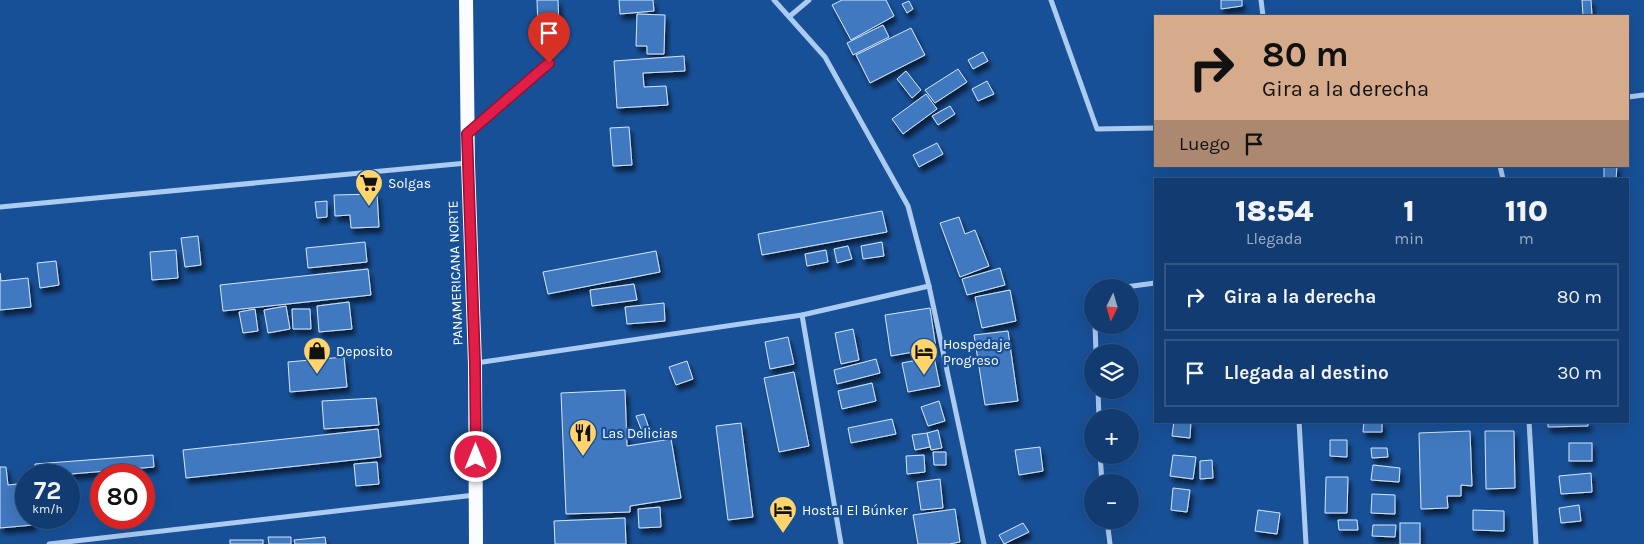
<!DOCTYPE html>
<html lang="es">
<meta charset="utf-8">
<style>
:root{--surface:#123c71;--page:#1f4779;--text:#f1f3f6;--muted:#9cadc3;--line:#315684}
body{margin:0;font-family:Karla,sans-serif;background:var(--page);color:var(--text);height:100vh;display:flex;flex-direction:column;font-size:19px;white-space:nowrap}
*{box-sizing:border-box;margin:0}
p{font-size:16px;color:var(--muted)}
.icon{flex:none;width:28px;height:28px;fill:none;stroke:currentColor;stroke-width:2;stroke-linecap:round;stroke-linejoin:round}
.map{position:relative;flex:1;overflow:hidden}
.details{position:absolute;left:1154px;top:178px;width:475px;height:245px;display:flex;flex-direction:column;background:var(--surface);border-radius:0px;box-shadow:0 5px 20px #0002,0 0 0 1px var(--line)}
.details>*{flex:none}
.top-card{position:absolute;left:1154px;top:15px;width:475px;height:152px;border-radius:0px;box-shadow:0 5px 20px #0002,0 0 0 1px var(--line);background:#d6ab8b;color:#111;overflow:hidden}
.needle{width:32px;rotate:185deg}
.fabs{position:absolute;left:1084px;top:279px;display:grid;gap:10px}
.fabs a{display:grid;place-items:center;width:55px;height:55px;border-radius:50%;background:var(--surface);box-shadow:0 5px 20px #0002,0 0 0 1px var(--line);font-size:25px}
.speed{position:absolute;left:15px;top:464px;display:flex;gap:10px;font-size:25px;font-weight:700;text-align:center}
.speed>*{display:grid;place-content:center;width:65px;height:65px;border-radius:50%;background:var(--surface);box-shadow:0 5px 20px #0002,0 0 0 1px var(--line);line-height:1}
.speed small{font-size:12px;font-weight:400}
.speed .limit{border:8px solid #d22;background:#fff;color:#111}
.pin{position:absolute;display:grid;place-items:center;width:42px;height:42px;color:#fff;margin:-51px -21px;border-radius:50% 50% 50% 0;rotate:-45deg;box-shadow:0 0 5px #0007}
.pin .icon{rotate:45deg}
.me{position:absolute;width:55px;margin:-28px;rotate:0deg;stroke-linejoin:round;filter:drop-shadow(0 0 4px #0008)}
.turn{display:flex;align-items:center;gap:18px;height:105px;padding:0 25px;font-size:22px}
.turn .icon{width:65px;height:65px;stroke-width:2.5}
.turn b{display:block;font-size:35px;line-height:42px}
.then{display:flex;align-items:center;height:48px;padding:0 25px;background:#0003;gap:10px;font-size:19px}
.eta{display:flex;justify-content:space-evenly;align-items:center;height:85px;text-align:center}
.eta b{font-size:30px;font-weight:800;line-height:35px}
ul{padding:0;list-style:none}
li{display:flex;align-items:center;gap:15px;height:68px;margin:0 10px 8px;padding:0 15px;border:2px solid var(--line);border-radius:0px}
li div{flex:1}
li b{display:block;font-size:19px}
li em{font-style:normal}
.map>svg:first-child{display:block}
</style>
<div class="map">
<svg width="1644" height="544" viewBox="0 0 1644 544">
<defs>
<filter id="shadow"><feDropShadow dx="3" dy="5.5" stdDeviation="2.5" flood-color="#0009"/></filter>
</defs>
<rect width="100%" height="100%" fill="#185097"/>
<g fill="#4179bf" stroke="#d3e6fc" filter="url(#shadow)">
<path d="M537 0H558L559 27 538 28Z"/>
<path d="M619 0H653L654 11 620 14Z"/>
<path d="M842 0H886L894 16 851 40 832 5Z"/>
<path d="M1221 0H1242V6L1221 9Z"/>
<path d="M1582 0H1591L1592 16H1583Z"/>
<path d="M909 1 913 9 907 13 902 4Z"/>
<path d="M637 14 665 15 664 54H647V46H636Z"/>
<path d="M883 25 889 37 853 55 847 43Z"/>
<path d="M911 28 925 55 870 83 856 55Z"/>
<path d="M983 52 988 61 973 69 968 60Z"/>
<path d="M684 56 685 71 643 73 644 87 666 86 668 105 617 108 614 61Z"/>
<path d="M958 69 967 82 935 103 925 90Z"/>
<path d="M906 71 921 90 912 98 897 79Z"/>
<path d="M987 81 994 94 978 101 972 89Z"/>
<path d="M926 94 937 109 903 134 892 119Z"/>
<path d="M950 106 955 114 938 125 932 116Z"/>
<path d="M629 127 632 165 613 166 610 128Z"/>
<path d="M937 143 943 154 919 167 913 155Z"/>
<path d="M1604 166H1617L1616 179H1604Z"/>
<path d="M377 194 379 227 351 228 350 215 335 216 334 195Z"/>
<path d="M327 201V217L317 218 315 202Z"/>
<path d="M882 211 887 232 762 255 758 234Z"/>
<path d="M959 217 965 234 975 230 989 266 960 277 940 223Z"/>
<path d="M198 236 201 265 185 267 181 238Z"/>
<path d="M365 242 367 262 308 268 306 248Z"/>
<path d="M882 242 884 256 863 259 861 246Z"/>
<path d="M848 246 852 259 837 263 834 249Z"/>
<path d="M176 250 178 278 152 280 150 252Z"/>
<path d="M826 250 828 262 807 266 805 254Z"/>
<path d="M656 251 660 272 548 294 543 272Z"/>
<path d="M56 261 59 285 40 288 37 263Z"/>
<path d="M1000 268 1005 285 967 295 962 279Z"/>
<path d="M368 269 371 295 223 311 220 285Z"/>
<path d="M0 273 1 281 28 278 31 307 0 310Z"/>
<path d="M634 284 637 300 592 306 590 290Z"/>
<path d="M1010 290 1016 321 982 328 975 297Z"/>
<path d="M349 302 352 329 319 332 317 306Z"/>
<path d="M664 303 665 321 627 324 625 307Z"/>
<path d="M286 306 290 329 268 333 264 310Z"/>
<path d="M930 308 936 348 891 356 885 315Z"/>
<path d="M255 309 258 331 243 333 239 312Z"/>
<path d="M292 309H310L311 329H293Z"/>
<path d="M853 329 859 360 841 364 835 333Z"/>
<path d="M1008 331 1018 401 985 405 974 335Z"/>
<path d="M788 337 794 364 770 369 765 342Z"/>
<path d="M344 357 347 387 290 392 288 362Z"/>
<path d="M934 357 940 386 908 392 902 363Z"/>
<path d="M876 359 880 373 837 384 834 370Z"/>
<path d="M687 361 693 379 676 385 669 367Z"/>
<path d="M794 372 809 446 779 452 764 378Z"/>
<path d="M872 383 876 401 842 409 838 391Z"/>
<path d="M625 390 627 446 671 439 681 498 630 506V512L566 514 561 393Z"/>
<path d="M376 398 379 425 324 429 322 401Z"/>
<path d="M939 401 945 421 928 426 921 407Z"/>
<path d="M644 414 650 431 643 434 636 416Z"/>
<path d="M892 419 896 434 851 443 848 428Z"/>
<path d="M1174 421H1191L1190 438 1172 436Z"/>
<path d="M1364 421H1382V432H1363Z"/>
<path d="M1548 421H1588V426L1548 427Z"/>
<path d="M741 423 753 517 728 520 716 426Z"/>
<path d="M378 429 381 457 186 478 183 450Z"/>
<path d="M938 430 942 448 931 450 927 433Z"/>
<path d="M1470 431 1472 486 1461 485V496H1447L1448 508 1421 509 1419 433Z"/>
<path d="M1485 431H1514L1515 488 1486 489Z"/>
<path d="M927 433 930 447 915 450 912 435Z"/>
<path d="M1330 440H1347V457L1330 456Z"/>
<rect x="1569" y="443" width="23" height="18"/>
<path d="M1040 447 1043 471 1019 475 1015 450Z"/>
<path d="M1371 448H1387L1388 457 1372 458Z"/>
<path d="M933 452H946V465H934Z"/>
<path d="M153 455 154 467 59 475H35V464Z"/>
<path d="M924 455 925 472 907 474 906 456Z"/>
<path d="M1173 455 1196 457 1193 479 1170 476Z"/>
<path d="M1212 460 1213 478 1200 479V461Z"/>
<path d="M377 462 379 484 356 486 354 464Z"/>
<path d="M1373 465 1400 468 1399 482 1371 480Z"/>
<path d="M0 467H6L8 485 26 483V518H32L33 525 0 528Z"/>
<path d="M1591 473 1592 492 1561 494 1559 476Z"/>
<path d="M1326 477H1348L1347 513H1325Z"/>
<path d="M940 479 943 508 921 510 917 482Z"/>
<path d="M1173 488 1190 490 1187 512 1171 510Z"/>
<path d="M1372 494 1395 495V514L1371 513Z"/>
<path d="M1579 505 1581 521 1561 523 1559 508Z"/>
<path d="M660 507 661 527 639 528 638 509Z"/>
<path d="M955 509 960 542 949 544H918L913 515Z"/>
<path d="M1258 510 1280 513 1277 534 1255 531Z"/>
<path d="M1473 510 1504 511V531L1473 530Z"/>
<path d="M625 518 626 544H555L554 521Z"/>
<path d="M1338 520H1357L1358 530H1339Z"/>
<path d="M1023 523 1029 532 1004 544 999 535Z"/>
<rect x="1400" y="523" width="20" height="21"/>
<path d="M1373 525H1396L1395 537 1372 536Z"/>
<path d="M268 537H291V544H269Z"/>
<path d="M325 537 326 544H295L294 540Z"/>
<rect x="230" y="540" width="33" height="4"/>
</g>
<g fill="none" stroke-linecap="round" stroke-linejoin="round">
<path stroke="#accbf1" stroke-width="4" d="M471 131 549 63 548 27"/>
<g stroke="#accbf1" stroke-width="5">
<path d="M774 0 825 57 908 206 929 286 984 544"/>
<path d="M1051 0 1097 129 1155 128"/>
<path d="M1261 0 1263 16"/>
<path d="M790 16 809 0"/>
<path d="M1628 97 1644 95"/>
<path d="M1500 166 1503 179"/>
<path d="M0 207 467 163"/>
<path d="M1118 288 1155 283"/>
<path d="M802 315 841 544"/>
<path d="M1095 325 1096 352"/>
<path d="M476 363 802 315 929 286"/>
<path d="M1098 390 1099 418"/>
<path d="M1299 421 1306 544"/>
<path d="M1529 421 1536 544"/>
<path d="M1100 455 1102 482"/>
<path d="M1107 520 1110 544"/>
<path d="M49 544 475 495"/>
</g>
<path stroke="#fafcff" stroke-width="14" d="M466 0 468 163 475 364 476 544"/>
</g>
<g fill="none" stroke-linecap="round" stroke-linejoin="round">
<defs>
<path id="route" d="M476 457 475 364 467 134 549 63"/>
</defs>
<use href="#route" stroke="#92132f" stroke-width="12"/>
<use href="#route" stroke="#e11d48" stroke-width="9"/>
</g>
<defs>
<symbol id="supermarket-pin" viewBox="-11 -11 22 30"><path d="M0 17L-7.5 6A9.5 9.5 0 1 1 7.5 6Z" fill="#ffd46b" stroke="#185097"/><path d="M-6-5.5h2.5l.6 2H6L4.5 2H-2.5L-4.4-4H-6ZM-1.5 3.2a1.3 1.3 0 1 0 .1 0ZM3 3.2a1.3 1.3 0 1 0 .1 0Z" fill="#111"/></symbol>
<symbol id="shop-pin" viewBox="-11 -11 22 30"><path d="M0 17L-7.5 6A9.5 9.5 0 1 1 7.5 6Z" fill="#ffd46b" stroke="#185097"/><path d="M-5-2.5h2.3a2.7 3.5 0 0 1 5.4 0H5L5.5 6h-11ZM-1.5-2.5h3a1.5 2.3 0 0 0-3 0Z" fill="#111"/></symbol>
<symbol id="hotel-pin" viewBox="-11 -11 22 30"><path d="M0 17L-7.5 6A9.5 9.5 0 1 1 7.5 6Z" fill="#ffd46b" stroke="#185097"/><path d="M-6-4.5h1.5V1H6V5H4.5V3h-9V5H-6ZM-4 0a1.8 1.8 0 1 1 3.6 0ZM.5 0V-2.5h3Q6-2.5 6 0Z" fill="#111"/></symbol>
<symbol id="restaurant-pin" viewBox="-11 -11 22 30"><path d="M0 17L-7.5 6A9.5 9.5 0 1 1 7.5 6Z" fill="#ffd46b" stroke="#185097"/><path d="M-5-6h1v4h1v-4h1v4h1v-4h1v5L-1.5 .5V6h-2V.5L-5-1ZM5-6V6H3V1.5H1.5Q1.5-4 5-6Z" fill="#111"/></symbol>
</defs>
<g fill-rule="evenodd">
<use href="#supermarket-pin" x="353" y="167" width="32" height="43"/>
<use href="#shop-pin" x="301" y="335" width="32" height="43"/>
<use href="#hotel-pin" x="908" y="336" width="32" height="43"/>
<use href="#restaurant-pin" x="567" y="417" width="32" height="43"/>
<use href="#hotel-pin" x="767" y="494" width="32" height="43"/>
</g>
<g text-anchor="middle" stroke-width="4.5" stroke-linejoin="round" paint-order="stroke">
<g font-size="14" fill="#fff" stroke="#185097" text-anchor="start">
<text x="388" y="188">Solgas</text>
<text x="943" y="349">Hospedaje<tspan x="943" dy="16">Progreso</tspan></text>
<text x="336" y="356">Deposito</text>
<text x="602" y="438">Las Delicias</text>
<text x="802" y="515">Hostal El Búnker</text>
</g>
<g font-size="14" fill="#fff" stroke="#185097">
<text transform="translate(455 273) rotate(-92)" y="5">PANAMERICANA NORTE</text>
</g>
</g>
</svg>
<div class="fabs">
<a><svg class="needle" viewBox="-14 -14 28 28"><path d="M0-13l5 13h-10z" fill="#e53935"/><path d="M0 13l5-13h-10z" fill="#9cadc3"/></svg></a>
<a><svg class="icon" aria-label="layers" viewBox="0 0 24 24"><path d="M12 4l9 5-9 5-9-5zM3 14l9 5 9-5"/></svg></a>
<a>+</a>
<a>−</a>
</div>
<div class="speed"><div>72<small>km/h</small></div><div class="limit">80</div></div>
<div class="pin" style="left:549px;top:63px;background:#d93025"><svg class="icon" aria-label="arrive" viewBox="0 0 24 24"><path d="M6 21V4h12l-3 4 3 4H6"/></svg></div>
<svg class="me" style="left:476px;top:457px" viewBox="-20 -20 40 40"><circle r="17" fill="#e11d48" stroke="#fff" stroke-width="3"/><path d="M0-11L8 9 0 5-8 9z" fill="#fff"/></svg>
<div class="top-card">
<div class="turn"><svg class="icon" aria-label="right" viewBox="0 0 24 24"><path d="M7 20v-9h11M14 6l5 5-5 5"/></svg><div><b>80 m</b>Gira a la derecha</div></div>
<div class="then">Luego<svg class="icon" aria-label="arrive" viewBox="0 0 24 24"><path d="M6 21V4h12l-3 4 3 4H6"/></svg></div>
</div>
<section class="details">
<div class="eta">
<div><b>18:54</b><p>Llegada</p></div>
<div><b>1</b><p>min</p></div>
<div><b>110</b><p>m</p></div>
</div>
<ul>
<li><svg class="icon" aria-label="right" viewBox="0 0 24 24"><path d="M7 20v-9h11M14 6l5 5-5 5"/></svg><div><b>Gira a la derecha</b></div><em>80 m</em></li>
<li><svg class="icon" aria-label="arrive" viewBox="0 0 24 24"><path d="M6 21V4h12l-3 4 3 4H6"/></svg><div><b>Llegada al destino</b></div><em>30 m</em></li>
</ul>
</section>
</div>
